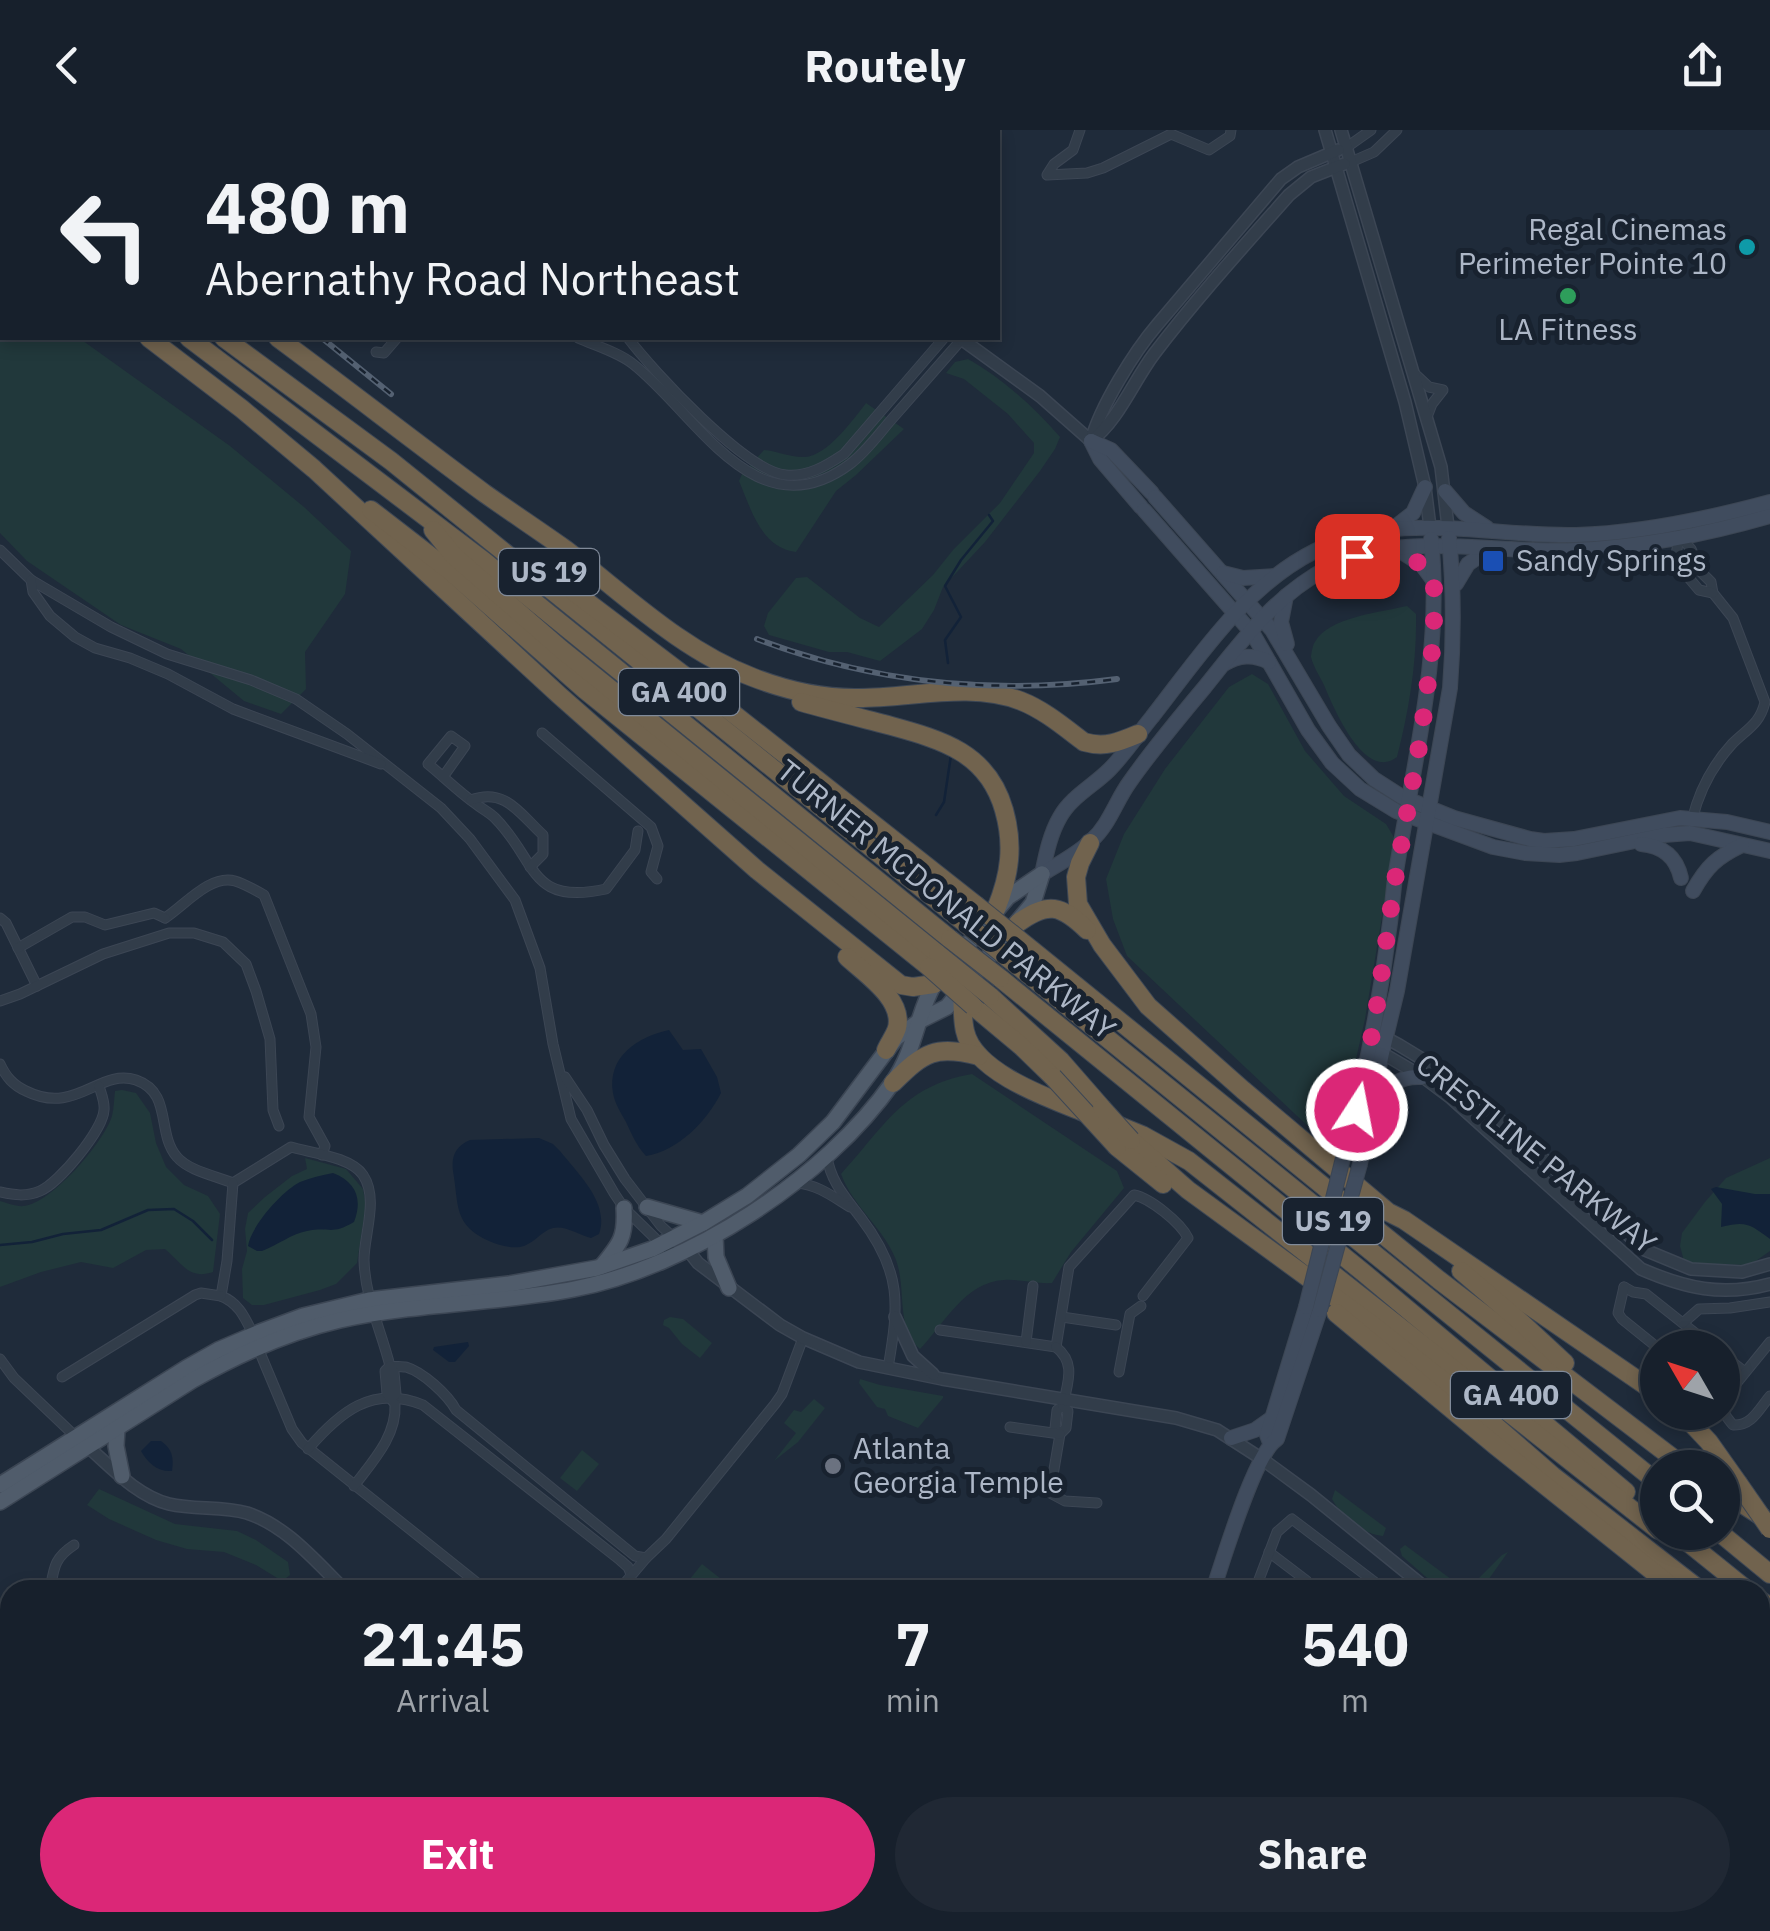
<!DOCTYPE html>
<style>
:root{--surface:#17202c;--page:#202834;--text:#f1f3f6;--muted:#9ea3a9;--line:#363e48;--accent:#db2777}
body{margin:0;font-family:"IBM Plex Sans",sans-serif;background:var(--page);color:var(--text);height:100vh;display:flex;flex-direction:column;font-size:38px;white-space:nowrap}
*{box-sizing:border-box;margin:0}
p{font-size:32px;color:var(--muted)}
.icon{flex:none;width:55px;height:55px;fill:none;stroke:currentColor;stroke-width:2;stroke-linecap:round;stroke-linejoin:round}
.map{position:relative;flex:1;overflow:hidden}
.side{position:absolute;left:0px;top:1450px;width:1770px;height:352px;display:flex;flex-direction:column;background:var(--surface);border-radius:30px 30px 0 0;box-shadow:0 5px 15px #0003,0 0 0 2px var(--line)}
.side>*{flex:none}
.top-card{position:absolute;left:0px;top:0px;width:1000px;height:210px;box-shadow:0 5px 15px #0003,0 0 0 2px var(--line);background:#17202c;color:var(--text);overflow:hidden}
.needle{width:65px;rotate:309deg}
.buttons{position:absolute;left:1640px;top:1200px;display:grid;gap:20px}
.buttons a{display:grid;place-items:center;width:100px;height:100px;border-radius:50%;background:var(--surface);box-shadow:0 5px 15px #0003,0 0 0 2px var(--line);font-size:50px}
.pin{position:absolute;display:grid;place-items:center;width:85px;height:85px;color:#fff;margin:-42px;border-radius:20px;box-shadow:0 5px 15px #0006}
.me{position:absolute;width:110px;margin:-55px;rotate:11deg;stroke-linejoin:round;filter:drop-shadow(0 0 8px #0008)}
.turn{display:flex;align-items:center;gap:35px;height:210px;padding:0 40px;font-size:45px}
.turn .icon{width:130px;height:130px;stroke-width:2.5}
.turn b{display:block;font-size:70px;line-height:85px}
.eta{display:flex;justify-content:space-evenly;align-items:center;height:170px;text-align:center}
.eta b{font-size:60px;font-weight:700;line-height:70px}
.action{display:flex;gap:20px;margin-top:auto;padding:20px 40px}
.action a{flex:1;height:115px;border-radius:60px;background:var(--accent);color:#fff;font-size:40px;font-weight:700;line-height:115px;text-align:center}
.action a+a{background:var(--page);color:var(--text)}
header{display:flex;justify-content:space-between;align-items:center;height:130px;padding:0 40px;background:var(--surface);font-size:45px;font-weight:700}
.map>svg:first-child{display:block}
</style>
<header><svg class="icon" aria-label="back" viewBox="0 0 24 24"><path d="M15 5l-7 7 7 7"/></svg>Routely<svg class="icon" aria-label="share" viewBox="0 0 24 24"><path d="M12 15V3M7 8l5-5 5 5M5 13v7h14v-7"/></svg></header>
<div class="map">
<svg width="1770" height="1801" viewBox="0 0 1770 1801">
<rect width="100%" height="100%" fill="#1f2b3a"/>
<g fill="#21383b">
<path d="M0 145 2 147V208H79L230 316 304 377 351 421 345 464 305 522 306 559 281 584 244 571 181 519 121 495 27 431 0 403Z"/>
<path d="M968 229C1002 248 1035 278 1060 307L1055 319 1040 341 985 412 943 457 934 480 922 499 880 531 847 522H829L769 505 764 496 768 483 796 448 807 447 860 488 879 497 933 445 953 420 1000 373 1034 323V313L1008 284 964 249 946 243 955 232Z"/>
<path d="M866 273 904 299 856 345 836 361 796 422C761 418 751 379 739 351L742 344 764 320C778 321 791 328 805 327 827 326 853 290 866 273Z"/>
<path d="M1407 476 1416 484C1417 532 1409 580 1397 627 1365 652 1334 579 1324 555 1320 547 1313 536 1311 527 1311 524 1313 514 1315 512 1328 487 1382 482 1407 476Z"/>
<path d="M1252 544 1268 554 1305 621 1344 666 1386 694 1395 709 1365 889 1346 974 1349 1006 1329 1016 1127 826 1113 789 1106 749 1124 704 1165 639 1229 557Z"/>
<path d="M972 944 1117 1041 1124 1058 1071 1122 1052 1153C1036 1154 1020 1149 1004 1150 965 1152 944 1194 920 1219 895 1197 907 1160 896 1130 884 1098 853 1077 841 1044 885 996 903 956 972 944Z"/>
<path d="M122 960 136 963 150 983 156 1013 166 1037 184 1055 208 1066 220 1084 213 1142C189 1150 183 1134 165 1119L146 1120 113 1138 81 1132 41 1142 0 1157V1071C7 1073 17 1077 24 1076 52 1073 104 1012 112 986 114 978 114 969 115 961Z"/>
<path d="M305 1028 346 1039 363 1059 366 1075 357 1133 336 1154 320 1160 264 1175H252L243 1168 242 1139 247 1121 245 1099 248 1083 265 1067 292 1046 307 1039Z"/>
<path d="M1770 1028V1121L1750 1135 1697 1134 1684 1131 1680 1116 1682 1103 1705 1072 1726 1048Z"/>
<path d="M670 1187 683 1189 712 1213 700 1228 682 1214 669 1198 663 1195 664 1190Z"/>
<path d="M860 1249 880 1255 943 1266V1268L918 1298 888 1286 885 1279 877 1277 859 1253Z"/>
<path d="M814 1269 825 1278 798 1312 774 1331 796 1303 784 1293 794 1280 801 1282Z"/>
<path d="M582 1320 599 1334 577 1361 560 1348Z"/>
<path d="M99 1359 175 1394 237 1401 256 1410 288 1432 290 1445 282 1451 256 1435 224 1422 187 1419 156 1410 109 1389 87 1375Z"/>
<path d="M1335 1360 1386 1398 1383 1406C1364 1405 1341 1386 1332 1369Z"/>
<path d="M1405 1415 1463 1458 1472 1455 1502 1425 1508 1422 1481 1460H1441L1402 1426 1400 1419Z"/>
<path d="M702 1434 735 1460H681Z"/>
<path d="M1764 1548 1770 1551V1595L1760 1606V1553Z"/>
</g>
<g fill="#122238">
<path d="M669 900 683 920 701 919 717 947 721 963C707 991 678 1021 646 1026 636 1015 632 1005 626 992 621 983 615 974 613 963 607 927 637 907 669 900Z"/>
<path d="M539 1008 553 1014 560 1021C578 1044 610 1073 599 1104L591 1108C579 1105 565 1095 553 1098 541 1101 533 1115 520 1117 509 1118 498 1115 489 1111 453 1095 459 1075 453 1041 451 1026 456 1016 470 1010Z"/>
<path d="M333 1043C356 1052 363 1069 354 1092 330 1106 330 1096 307 1101 291 1104 278 1115 262 1121H257L248 1116C251 1096 282 1061 300 1052 310 1048 322 1045 333 1043Z"/>
<path d="M1716 1057 1755 1064H1770V1109C1749 1094 1747 1091 1721 1097L1722 1074 1711 1059Z"/>
<path d="M468 1212 469 1216 455 1232H449L433 1220 434 1217Z"/>
<path d="M151 1311H161C172 1319 174 1327 172 1341 157 1342 148 1333 141 1321Z"/>
</g>
<g fill="none" stroke-linecap="round" stroke-linejoin="round">
<g stroke="#122238" stroke-width="2.5">
<path d="M888 0 889 2"/>
<path d="M948 533 945 510 961 487 945 456 961 430 993 391 989 385"/>
<path d="M936 685 944 672 951 625"/>
<path d="M0 1115 32 1112 63 1104 101 1100 148 1080 174 1079 193 1091 212 1110"/>
</g>
<defs>
<g id="minor">
<path d="M523 0 524 2"/>
<path d="M1080 0 1073 20 1054 34 1047 45 1087 43 1103 38 1171 4 1209 20 1230 6 1231 0"/>
<path d="M320 2 324 0"/>
<path d="M491 2 493 0"/>
<path d="M688 2 690 0"/>
<path d="M1347 17 1371 0"/>
<path d="M1351 32 1374 22 1397 0"/>
<path d="M578 208C596 216 618 222 633 234 697 284 756 404 850 334 866 322 878 305 891 290 915 263 938 236 962 209"/>
<path d="M628 208C653 241 746 342 786 345 808 347 826 336 844 324L944 208"/>
<path d="M376 222 384 223 397 208"/>
<path d="M1414 243 1429 257 1443 260 1432 274 1427 287"/>
<path d="M1679 405 1691 419 1701 442 1711 452 1713 463 1733 488 1765 572C1760 594 1747 599 1732 614 1712 636 1699 661 1692 690"/>
<path d="M1679 407 1676 425 1683 441 1699 460 1713 463"/>
<path d="M0 420 31 450 111 497 167 524 251 550 296 569 347 604 441 678 470 709 515 770 540 838 553 914 571 989 614 1063 624 1078 662 1115 676 1124"/>
<path d="M31 450 33 462 50 486 75 507 95 518 130 528 168 544 233 579 381 634"/>
<path d="M542 603 651 697 658 716 651 742 657 749"/>
<path d="M443 647 465 616 451 606 428 634C444 647 459 662 476 674 482 679 489 682 495 688 538 731 528 776 606 759L635 720 638 701"/>
<path d="M471 670C505 657 520 684 543 705V724L530 737"/>
<path d="M0 788 6 793 37 856"/>
<path d="M165 788C184 776 210 744 235 751 245 754 255 760 264 765L311 884 316 917 309 987 325 1016 322 1025"/>
<path d="M18 818 72 787H85L105 795 154 783 165 788"/>
<path d="M0 871 20 864 103 824 169 803H194L223 812 246 834 256 861 270 909 273 980 279 996"/>
<path d="M0 934C6 947 13 955 26 961 76 986 99 938 136 950 173 963 156 1003 177 1027 189 1041 216 1046 233 1053"/>
<path d="M565 947 587 980 604 1015 625 1049 661 1096 673 1107"/>
<path d="M827 1026C830 1051 846 1068 861 1088 902 1142 899 1174 888 1238"/>
<path d="M233 1053 291 1017C312 1023 351 1027 363 1045 379 1069 364 1104 364 1130 365 1168 381 1200 390 1236 391 1236 405 1237 406 1237 423 1242 448 1265 456 1280L635 1426 646 1428"/>
<path d="M233 1053 227 1131 221 1166C239 1173 245 1188 253 1204"/>
<path d="M797 1053C818 1055 832 1066 850 1077"/>
<path d="M0 1062C14 1065 26 1067 40 1061 59 1053 103 1000 104 980 105 972 101 963 99 956"/>
<path d="M1624 1157 1633 1162 1646 1164 1714 1218"/>
<path d="M1624 1157 1618 1183 1622 1189 1658 1218"/>
<path d="M1062 1187 1116 1195"/>
<path d="M1683 1193 1699 1179 1730 1178 1770 1172"/>
<path d="M940 1200 1056 1217"/>
<path d="M1026 1212 1033 1156"/>
<path d="M1056 1217 1069 1137 1134 1065C1150 1068 1181 1093 1188 1108L1143 1166"/>
<path d="M1056 1217C1077 1234 1067 1253 1063 1276L1057 1280 1055 1298 1060 1304"/>
<path d="M258 1218 292 1299 302 1313 486 1460"/>
<path d="M1722 1224 1745 1242"/>
<path d="M0 1229 14 1248 77 1308"/>
<path d="M1119 1242 1130 1184 1141 1176"/>
<path d="M62 1247 195 1165 201 1163 221 1166"/>
<path d="M1722 1271 1770 1212"/>
<path d="M1722 1274C1724 1284 1727 1288 1733 1295 1752 1296 1759 1279 1770 1266"/>
<path d="M1063 1276 1068 1281 1066 1298 1060 1304 1050 1363 1065 1371 1097 1373"/>
<path d="M1010 1297 1060 1304"/>
<path d="M308 1319C339 1283 372 1254 423 1275L620 1430 628 1437 631 1444"/>
<path d="M354 1356C372 1332 397 1306 395 1274L387 1264 385 1241 390 1236 394 1242 396 1264 391 1268"/>
<path d="M1269 1422 1307 1451 1305 1460"/>
<path d="M50 1460C54 1438 54 1428 74 1415"/>
<path d="M619 1460 646 1428 666 1409 775 1274 782 1264 803 1208"/>
<path d="M1255 1460 1277 1402 1292 1389 1376 1453 1375 1460"/>
<path d="M0 1553 10 1541"/>
<path d="M0 1583 10 1591"/>
<path d="M0 1762 10 1770"/>
<path d="M37 1792 46 1801"/>
<path d="M468 1792 474 1801"/>
<path d="M695 1792 706 1801"/>
<path d="M1576 1792 1586 1801"/>
<path d="M1726 1792 1735 1801"/>
<path d="M1310 1801C1330 1793 1348 1793 1368 1801"/>
<path d="M1667 1801 1672 1792"/>
</g>
<g id="tertiary">
<path d="M667 0 670 2"/>
<path d="M1325 0 1405 272 1425 357 1430 397"/>
<path d="M1341 0 1441 337 1448 397"/>
<path d="M960 208 1040 266 1091 311"/>
<path d="M1091 311C1100 277 1134 222 1157 195L1281 49 1298 37 1338 20"/>
<path d="M1091 311C1118 291 1133 252 1154 224 1196 169 1243 117 1289 65L1311 47 1344 34"/>
<path d="M1380 909 1386 908 1399 915 1455 949 1645 1120 1691 1139 1742 1142 1770 1134"/>
<path d="M1377 917 1382 923 1423 947 1451 968 1641 1139C1685 1158 1722 1167 1770 1154"/>
<path d="M687 1119 698 1133 780 1195 803 1208 859 1232 942 1249 1176 1288 1217 1300 1262 1329 1311 1365 1428 1460"/>
<path d="M895 1187 913 1226 933 1244"/>
<path d="M87 1316C111 1337 137 1366 169 1374 195 1380 222 1376 247 1383 287 1396 316 1432 345 1460"/>
<path d="M1760 1733 1770 1741"/>
<path d="M799 1792 810 1801"/>
</g>
<g id="secondary">
<path d="M1091 311 1100 329 1141 377"/>
<path d="M1091 311 1111 320 1152 363"/>
<path d="M1445 361 1464 383 1487 398"/>
<path d="M1155 367 1272 500 1329 596 1349 625 1374 649 1402 667 1454 688 1530 709 1544 711 1574 709 1680 688 1727 692 1770 702"/>
<path d="M1144 380 1253 504 1308 600 1332 633 1360 659 1396 681 1493 717 1525 723 1559 725 1577 723 1664 705 1690 703 1770 721"/>
<path d="M1395 397 1413 383 1425 357"/>
<path d="M1397 419 1422 435 1433 450"/>
<path d="M1223 443 1243 448 1275 446"/>
<path d="M1456 454 1468 434 1488 420"/>
<path d="M1286 466 1281 492 1287 514"/>
<path d="M1224 534C1239 525 1253 524 1269 532"/>
<path d="M1641 714C1662 716 1676 726 1681 748"/>
<path d="M1042 744C1046 725 1050 704 1060 687 1071 667 1093 656 1109 640 1125 624 1138 604 1152 587 1199 527 1245 456 1315 421 1398 379 1488 407 1576 405 1642 403 1707 389 1770 372"/>
<path d="M1042 744C1058 734 1078 724 1092 710 1109 695 1116 671 1129 653 1152 620 1178 589 1204 558 1241 512 1275 465 1329 437 1401 399 1497 425 1576 420 1641 417 1708 404 1770 386"/>
<path d="M1693 761C1707 736 1717 727 1742 715"/>
<path d="M1375 992C1389 966 1386 945 1423 947"/>
<path d="M1344 1024C1365 949 1380 871 1390 793 1392 778 1393 763 1395 748 1413 635 1443 524 1431 409"/>
<path d="M1360 1034 1382 923 1397 861 1450 558C1454 507 1454 459 1449 408"/>
<path d="M1231 1308 1255 1300 1272 1288"/>
<path d="M1270 1313 1267 1305 1306 1177"/>
<path d="M1213 1460C1223 1431 1255 1322 1277 1309L1320 1180"/>
<path d="M1098 1801 1100 1792"/>
</g>
<g id="primary">
<path d="M647 1077 703 1093"/>
<path d="M715 1106 716 1127 729 1158"/>
<path d="M602 1136C620 1114 626 1107 624 1078"/>
<path d="M117 1299 116 1316 122 1346"/>
<path d="M0 1355 186 1238 218 1220 260 1202 303 1186 369 1170 509 1154 597 1138 652 1119 703 1093 747 1066 799 1025 833 992 896 908 921 890 947 877 1033 773 1042 744"/>
<path d="M0 1372 193 1250C239 1224 288 1202 340 1190 417 1173 497 1174 574 1159 689 1137 826 1048 893 952 916 919 916 886 934 854L1008 767 1042 744"/>
</g>
<g id="motorway">
<path d="M5 0 8 2"/>
<path d="M0 39 2 41"/>
<path d="M0 65 2 66"/>
<path d="M0 102 2 103"/>
<path d="M149 208 242 279 314 339 559 565 757 740 901 855 913 857 934 854"/>
<path d="M189 208 484 431 950 809"/>
<path d="M224 208 391 331 966 794"/>
<path d="M278 208C347 259 415 312 484 363 511 382 538 400 565 419 624 464 681 520 752 547 785 560 819 568 855 568 909 569 969 551 1021 571 1044 580 1064 597 1084 612 1105 618 1119 612 1138 604"/>
<path d="M371 380 450 441 585 560 929 837"/>
<path d="M433 400 454 426 561 519 938 824"/>
<path d="M574 462 702 559 976 775"/>
<path d="M801 572C829 580 857 587 884 594 938 609 987 620 1004 680 1014 715 1010 745 996 779"/>
<path d="M1090 713 1080 733 1076 747 1078 774 1102 815 1148 876 1243 960 1388 1082 1404 1090 1658 1264"/>
<path d="M1018 793C1048 771 1061 775 1087 800"/>
<path d="M1032 820 1439 1150 1686 1338"/>
<path d="M847 827C865 844 904 869 897 898 895 905 889 913 886 920"/>
<path d="M1009 829 1658 1353"/>
<path d="M1000 848 1364 1143 1626 1362"/>
<path d="M962 862C963 874 962 889 965 901 974 943 1051 969 1086 983"/>
<path d="M990 866 1061 931 1102 978"/>
<path d="M973 876 1021 916 1053 947"/>
<path d="M893 953C924 922 935 915 979 926"/>
<path d="M1115 994 1142 1005 1189 1031 1658 1400"/>
<path d="M1131 1010 1188 1060 1370 1193 1445 1252 1553 1346 1700 1460"/>
<path d="M1117 1017 1163 1054"/>
<path d="M1461 1141 1523 1194 1565 1233"/>
<path d="M1336 1183 1496 1316 1676 1460"/>
<path d="M1681 1282 1709 1312 1738 1353"/>
<path d="M1722 1361 1761 1386"/>
<path d="M1675 1402 1747 1460"/>
<path d="M1719 1402 1770 1444"/>
<path d="M1760 1470 1770 1477"/>
<path d="M1760 1506 1770 1514"/>
<path d="M1760 1524 1770 1532"/>
</g>
</defs>
<use href="#minor" stroke="#3c4654" stroke-width="11"/>
<use href="#tertiary" stroke="#3c4654" stroke-width="14"/>
<use href="#secondary" stroke="#3c4654" stroke-width="16"/>
<use href="#primary" stroke="#3c4654" stroke-width="18"/>
<use href="#motorway" stroke="#3d4755" stroke-width="20"/>
<use href="#minor" stroke="#323d4a" stroke-width="9"/>
<use href="#tertiary" stroke="#323d4a" stroke-width="11"/>
<use href="#secondary" stroke="#404c5e" stroke-width="14"/>
<use href="#primary" stroke="#505c6b" stroke-width="15"/>
<use href="#motorway" stroke="#71634e" stroke-width="18"/>
<defs>
<g id="rail">
<path d="M67 0 70 2"/>
<path d="M90 0 93 2"/>
<path d="M322 208 391 264"/>
<path d="M757 509C872 553 995 565 1117 549"/>
</g>
</defs>
<use href="#rail" stroke="#546172" stroke-width="6"/>
<use href="#rail" stroke="#18222f" stroke-width="2.5" stroke-dasharray="8" stroke-linecap="butt"/>
<defs>
<g id="secondary-bridge">
<path d="M1306 1177 1344 1024"/>
<path d="M1320 1180 1360 1034"/>
</g>
<g id="motorway-bridge">
<path d="M976 775 1032 820"/>
<path d="M966 794 1009 829"/>
<path d="M950 809 1000 848"/>
<path d="M938 824 990 866"/>
<path d="M929 837 973 876"/>
<path d="M1053 947 1117 1017"/>
<path d="M1102 978 1131 1010"/>
<path d="M1738 1353 1770 1399"/>
</g>
</defs>
<use href="#secondary-bridge" stroke="#3c4654" stroke-width="16" stroke-linecap="butt"/>
<use href="#motorway-bridge" stroke="#3d4755" stroke-width="20" stroke-linecap="butt"/>
<use href="#secondary-bridge" stroke="#404c5e" stroke-width="14"/>
<use href="#motorway-bridge" stroke="#71634e" stroke-width="18"/>
</g>
<g fill="none" stroke-linecap="round" stroke-linejoin="round">
<path stroke="#db2777" stroke-width="18" stroke-dasharray="0 32.4" d="M1357 426 1396 419 1422 435 1434 452V506L1421 606 1395 750 1375 889 1357 980"/>
</g>
<circle fill="#0f9aa8" stroke="#18222f" stroke-width="4" cx="1747" cy="117" r="10"/>
<circle fill="#2e9e5b" stroke="#18222f" stroke-width="4" cx="1568" cy="166" r="10"/>
<rect fill="#1a4fb4" stroke="#18222f" stroke-width="4" x="1481" y="419" width="24" height="24" rx="5"/>
<circle fill="#6b7280" stroke="#18222f" stroke-width="4" cx="833" cy="1336" r="10"/>
<g text-anchor="middle" stroke-width="10" stroke-linejoin="round" paint-order="stroke">
<g fill="#18222f" stroke="#808a99" stroke-width="2.5">
<rect x="499" y="419" width="100" height="46" rx="8"/>
<rect x="619" y="539" width="120" height="46" rx="8"/>
<rect x="1283" y="1068" width="100" height="46" rx="8"/>
<rect x="1451" y="1242" width="120" height="46" rx="8"/>
</g>
<g font-size="28" font-weight="bold" fill="#adb7c7">
<text x="549" y="452">US 19</text>
<text x="679" y="572">GA 400</text>
<text x="1333" y="1101">US 19</text>
<text x="1511" y="1275">GA 400</text>
</g>
<g font-size="30" fill="#adb7c7" stroke="#18222f" text-anchor="start">
<text x="1727" y="110" text-anchor="end">Regal Cinemas<tspan x="1727" dy="34">Perimeter Pointe 10</tspan></text>
<text x="1568" y="210" text-anchor="middle">LA Fitness</text>
<text x="1516" y="441">Sandy Springs</text>
<text x="853" y="1329">Atlanta<tspan x="853" dy="34">Georgia Temple</tspan></text>
</g>
<g font-size="30" fill="#adb7c7" stroke="#18222f">
<text transform="translate(946 770) rotate(39)" y="10">TURNER MCDONALD PARKWAY</text>
<text transform="translate(1536 1024) rotate(39)" y="10">CRESTLINE PARKWAY</text>
</g>
</g>
</svg>
<div class="buttons">
<a><svg class="needle" viewBox="-14 -14 28 28"><path d="M0-13l5 13h-10z" fill="#e53935"/><path d="M0 13l5-13h-10z" fill="#9ea3a9"/></svg></a>
<a><svg class="icon" aria-label="search" viewBox="0 0 24 24"><circle cx="10" cy="10" r="6"/><path d="M15 15l6 6"/></svg></a>
</div>
<div class="pin" style="left:1357px;top:426px;background:#d93025"><svg class="icon" aria-label="arrive" viewBox="0 0 24 24"><path d="M6 21V4h12l-3 4 3 4H6"/></svg></div>
<svg class="me" style="left:1357px;top:980px" viewBox="-20 -20 40 40"><circle r="17" fill="#db2777" stroke="#fff" stroke-width="3"/><path d="M0-11L8 9 0 5-8 9z" fill="#fff"/></svg>
<div class="top-card">
<div class="turn"><svg class="icon" aria-label="left" viewBox="0 0 24 24"><path d="M17 20v-9H6M10 6l-5 5 5 5"/></svg><div><b>480 m</b>Abernathy Road Northeast</div></div>
</div>
<section class="side">
<div class="eta">
<div><b>21:45</b><p>Arrival</p></div>
<div><b>7</b><p>min</p></div>
<div><b>540</b><p>m</p></div>
</div>
<div class="action"><a>Exit</a><a>Share</a></div>
</section>
</div>
